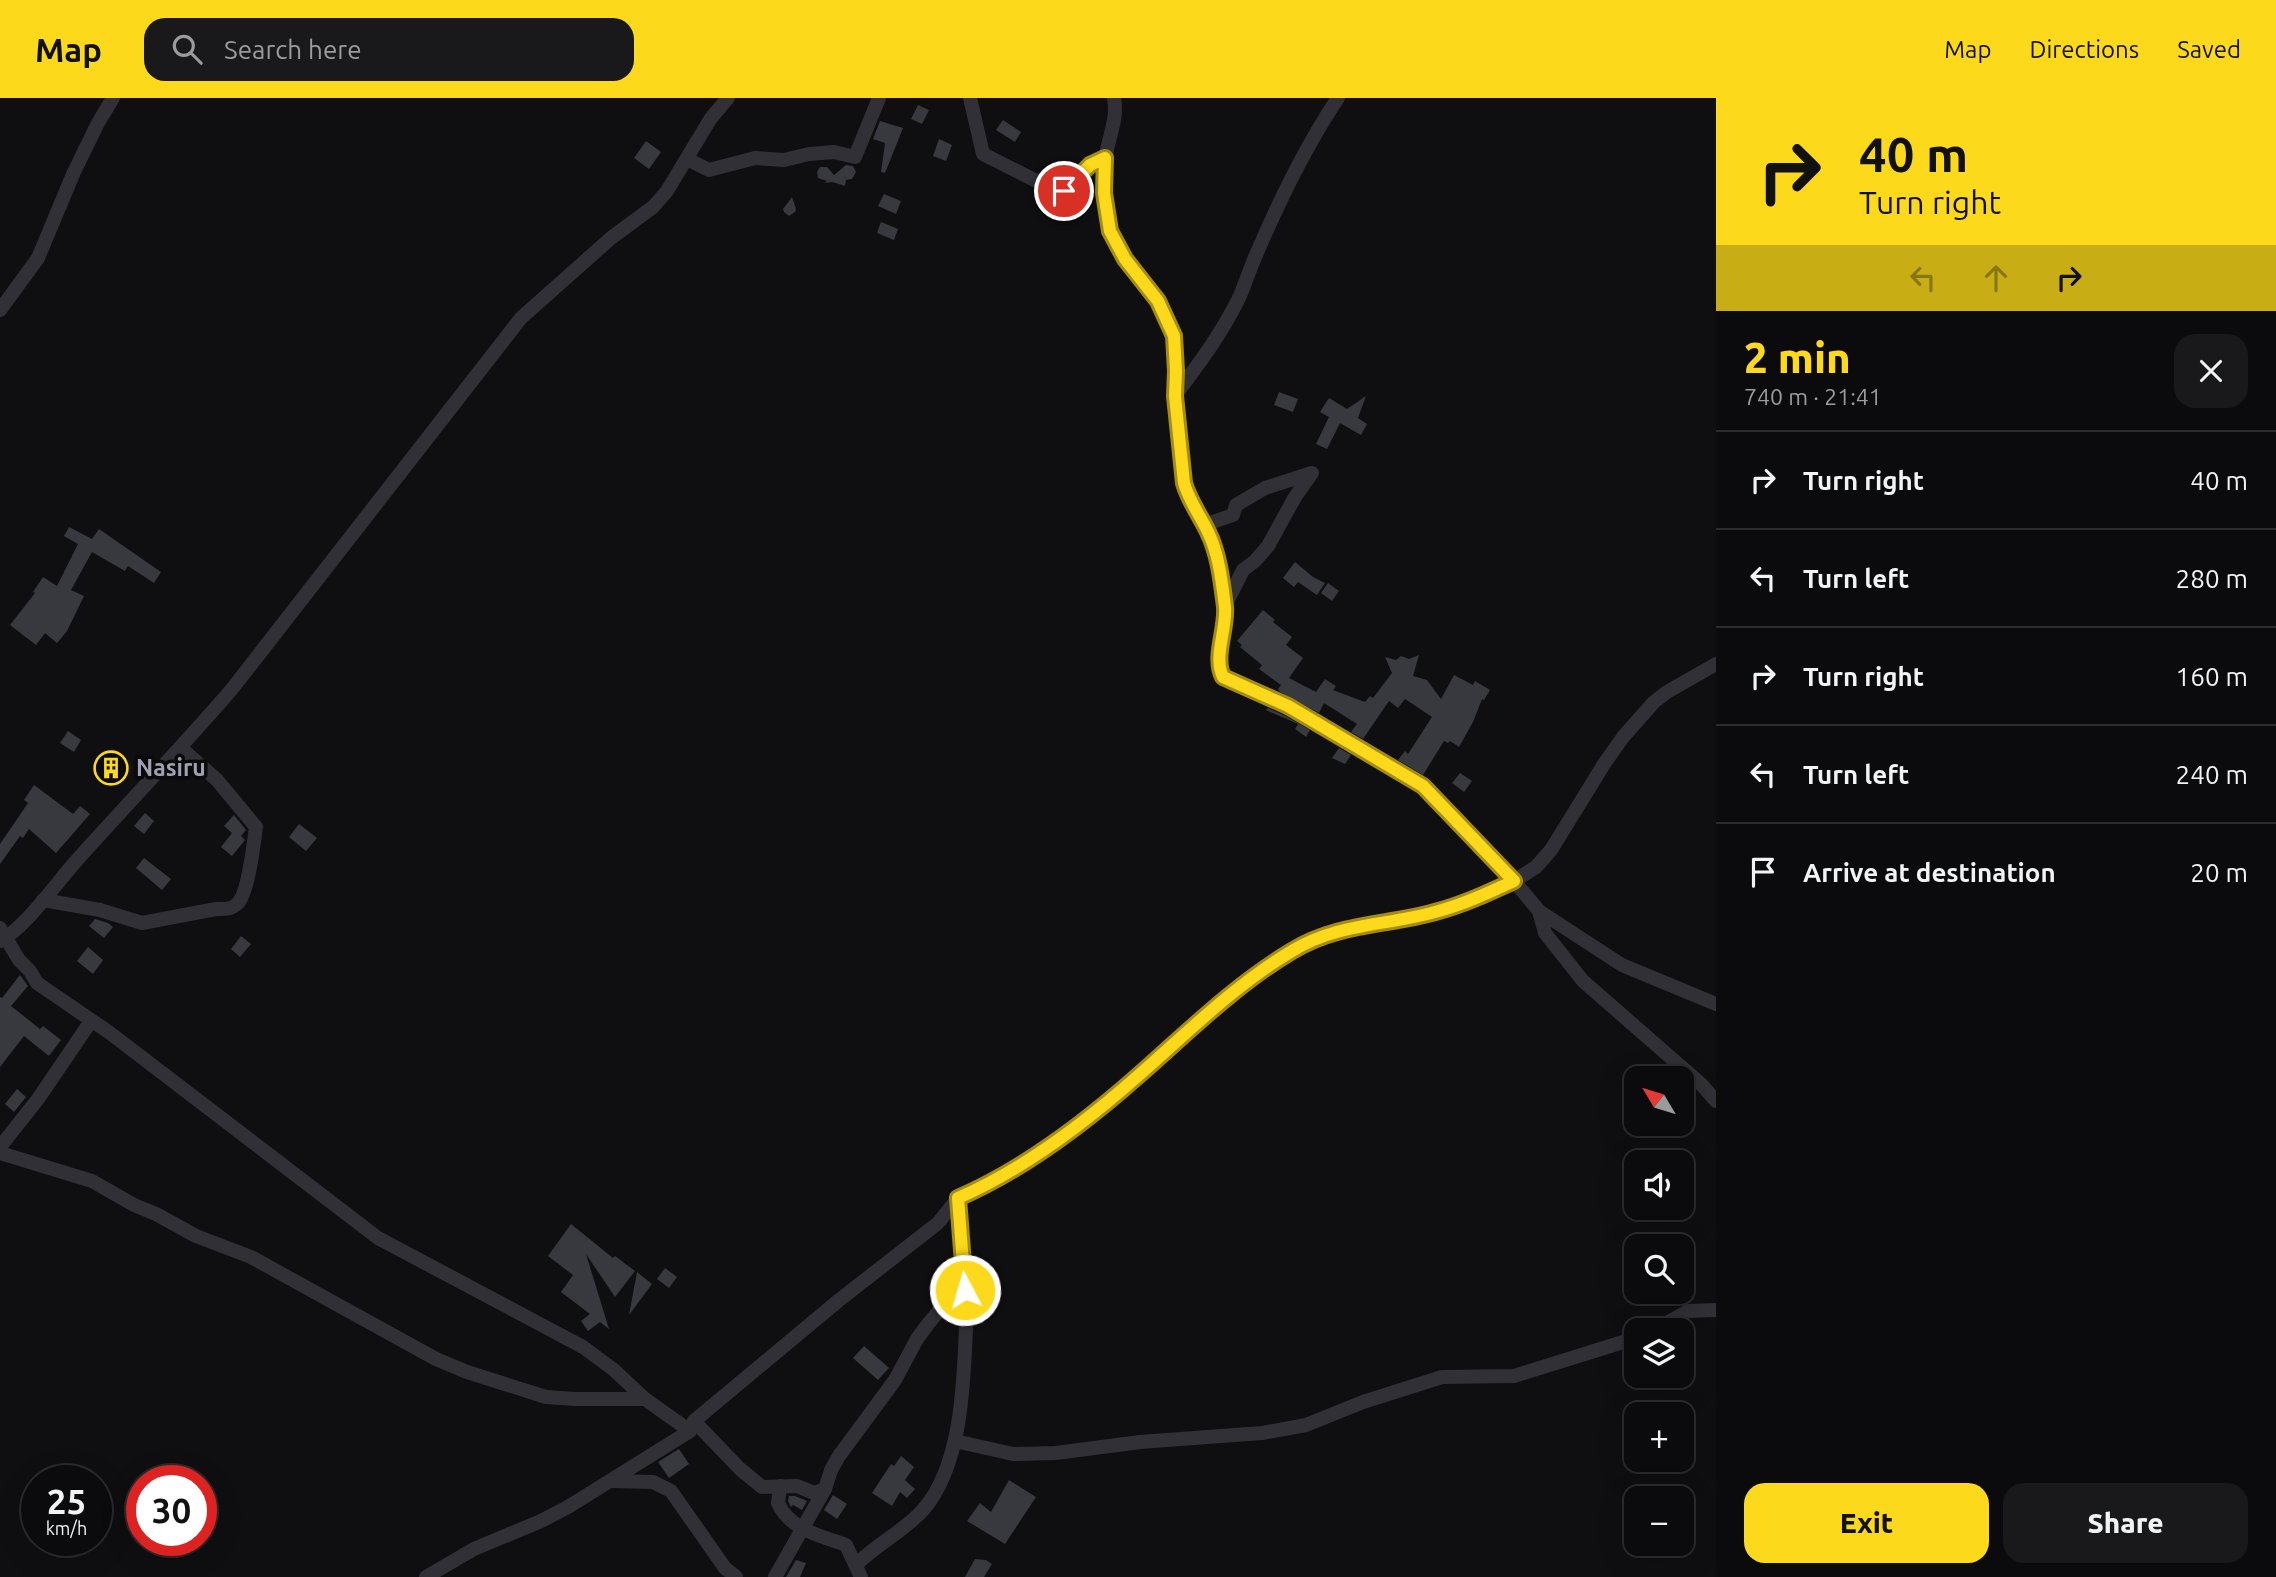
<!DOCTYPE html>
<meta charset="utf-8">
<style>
:root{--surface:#0b0b0d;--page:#19191b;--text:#f1f3f6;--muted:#9a9b9d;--line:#2b2b2e;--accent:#fcd91b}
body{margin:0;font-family:Ubuntu,sans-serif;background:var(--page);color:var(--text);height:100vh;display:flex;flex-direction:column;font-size:26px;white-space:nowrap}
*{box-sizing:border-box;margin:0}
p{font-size:23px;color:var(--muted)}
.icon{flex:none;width:38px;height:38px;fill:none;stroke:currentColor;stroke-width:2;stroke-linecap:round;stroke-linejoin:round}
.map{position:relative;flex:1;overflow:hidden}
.sheet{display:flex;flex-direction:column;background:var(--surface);width:560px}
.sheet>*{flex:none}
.top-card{background:#fcd91b;color:#111;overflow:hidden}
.needle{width:46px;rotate:308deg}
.fabs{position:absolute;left:1624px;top:968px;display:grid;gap:14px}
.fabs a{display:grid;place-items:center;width:70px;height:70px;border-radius:14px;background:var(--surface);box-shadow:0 7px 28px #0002,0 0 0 2px var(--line);font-size:35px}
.speed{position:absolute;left:21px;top:1367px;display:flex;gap:14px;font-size:35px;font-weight:700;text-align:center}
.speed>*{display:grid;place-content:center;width:91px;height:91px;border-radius:50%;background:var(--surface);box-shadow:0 7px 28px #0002,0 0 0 2px var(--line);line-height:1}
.speed small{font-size:18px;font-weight:400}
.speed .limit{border:10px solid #d22;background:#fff;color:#111}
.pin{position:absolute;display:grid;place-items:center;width:60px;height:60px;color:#fff;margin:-30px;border:4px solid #fff;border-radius:50%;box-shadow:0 2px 7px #0007}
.me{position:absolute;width:77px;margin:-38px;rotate:354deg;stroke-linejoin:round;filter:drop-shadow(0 0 5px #0008)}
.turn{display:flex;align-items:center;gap:24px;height:147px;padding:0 28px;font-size:32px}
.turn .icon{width:91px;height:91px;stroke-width:2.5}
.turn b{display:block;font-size:49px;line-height:60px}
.lanes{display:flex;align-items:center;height:66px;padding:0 28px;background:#0003;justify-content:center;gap:35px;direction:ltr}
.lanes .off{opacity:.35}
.round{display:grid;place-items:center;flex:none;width:74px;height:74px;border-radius:21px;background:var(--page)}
.head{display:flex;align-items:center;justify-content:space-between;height:119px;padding:0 28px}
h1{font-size:42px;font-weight:800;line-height:52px;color:var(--accent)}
.action{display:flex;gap:14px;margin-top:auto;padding:14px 28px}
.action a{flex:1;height:80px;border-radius:21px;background:var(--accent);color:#111;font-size:28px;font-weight:800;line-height:80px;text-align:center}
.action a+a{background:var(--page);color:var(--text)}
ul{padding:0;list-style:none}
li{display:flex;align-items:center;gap:21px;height:98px;padding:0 28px;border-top:2px solid var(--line)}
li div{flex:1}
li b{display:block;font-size:26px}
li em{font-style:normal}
header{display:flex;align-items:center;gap:42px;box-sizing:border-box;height:98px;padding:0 35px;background:var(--accent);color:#111}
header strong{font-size:33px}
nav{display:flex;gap:38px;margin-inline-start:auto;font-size:24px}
.search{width:490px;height:63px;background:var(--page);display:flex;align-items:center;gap:18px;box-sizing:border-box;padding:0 24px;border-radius:21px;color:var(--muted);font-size:26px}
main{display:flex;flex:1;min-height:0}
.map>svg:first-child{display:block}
</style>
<header>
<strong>Map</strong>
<div class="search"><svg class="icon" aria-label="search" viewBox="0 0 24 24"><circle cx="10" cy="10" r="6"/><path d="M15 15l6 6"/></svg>Search here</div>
<nav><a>Map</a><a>Directions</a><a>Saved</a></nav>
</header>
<main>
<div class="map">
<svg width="1716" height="1479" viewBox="0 0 1716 1479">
<rect width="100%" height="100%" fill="#0f0f11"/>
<g fill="#38393e">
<path d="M918 7 929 12 922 26 911 21Z"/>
<path d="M1003 22 1021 34 1015 44 996 32Z"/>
<path d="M880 23 903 30 885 75 881 74 885 45 873 41Z"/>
<path d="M939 41 952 47 946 63 933 58Z"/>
<path d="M646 43 661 54 649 71 634 60Z"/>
<path d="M846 67 853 68 856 74 852 81 846 82 845 88 832 84 824 85 827 83 818 80 817 74 820 69H827L834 77Z"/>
<path d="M884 96 901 103 896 116 878 108Z"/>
<path d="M792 99 796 111 795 114 789 118 784 114 783 111Z"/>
<path d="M881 124 898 131 894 142 877 135Z"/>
<path d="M1279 294 1298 301 1293 314 1274 307Z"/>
<path d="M1366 298 1358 320 1367 326 1361 337 1340 325 1327 351 1316 346 1329 319 1320 314 1329 300 1347 311Z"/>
<path d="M69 429 92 441 99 431 161 474 154 485 128 468 125 473 92 454 71 492 84 498 67 533 57 545 45 535 36 547 10 527 35 495 33 494 43 479 57 488 78 446 64 438Z"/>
<path d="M1295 464 1313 479 1325 485 1317 497 1298 484 1294 489 1283 480Z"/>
<path d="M1328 485 1339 493 1332 503 1321 495Z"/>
<path d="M1263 512 1275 522 1273 524 1292 539 1286 547 1303 560 1289 580 1316 594 1325 581 1336 588 1333 592 1365 604 1370 598 1373 600 1392 575 1385 559 1396 562 1401 558 1409 561 1419 557 1413 578 1427 582 1441 601 1454 577 1473 587 1475 583 1490 592 1484 602 1482 601 1473 624 1459 649 1450 643 1448 645 1444 643 1423 677 1398 662 1405 653 1408 656 1432 619 1405 601 1398 610 1389 603 1363 641 1351 634 1357 626 1324 605 1319 615 1280 594 1278 591 1281 587 1259 571 1262 567 1240 549 1242 547 1237 543Z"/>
<path d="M1268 610 1284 617 1310 632 1306 639 1295 631 1298 626 1266 612Z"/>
<path d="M68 633 81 642 74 654 60 645Z"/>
<path d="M1339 650 1351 657 1345 666 1332 660Z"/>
<path d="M107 656 126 667 116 684 97 673Z"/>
<path d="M1460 675 1472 683 1464 694 1452 685Z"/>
<path d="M34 687 73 716 80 708 90 716 56 755 29 731 23 740 20 738 0 766V746L28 705 24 702Z"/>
<path d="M145 715 154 723 144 736 134 728Z"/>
<path d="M234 717 246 732 241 738 245 742 232 758 221 749 232 735 224 728Z"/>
<path d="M299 726 317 740 306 753 289 739Z"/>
<path d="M144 760 171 781 162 792 136 770Z"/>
<path d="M95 821 108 825 113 829 104 840 89 828Z"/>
<path d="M241 838 251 846 240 859 231 851Z"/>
<path d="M88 849 103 862 93 876 77 863Z"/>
<path d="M20 877 28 888 11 908 40 931 43 928 61 942 49 958 24 938 0 969V899L2 900Z"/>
<path d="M17 991 26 999 14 1014 5 1006Z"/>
<path d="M571 1126 613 1160 615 1158 635 1173 615 1199 586 1156 609 1231 600 1224 588 1233 581 1223 590 1216 561 1194 573 1177 548 1158Z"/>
<path d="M665 1170 677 1179 669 1190 657 1181Z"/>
<path d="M637 1174 652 1186 629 1217Z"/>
<path d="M864 1248 889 1270 878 1282 853 1260Z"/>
<path d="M679 1351 689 1366 669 1380 658 1364Z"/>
<path d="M901 1358 914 1369 905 1382 915 1391 907 1400 900 1394 892 1408 872 1395 891 1366 894 1368Z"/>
<path d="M1009 1382 1036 1399 1005 1446 967 1423 980 1405 991 1414Z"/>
<path d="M833 1397 847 1406 837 1421 824 1412Z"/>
<path d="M789 1398H795L807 1403 802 1412 793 1407 791 1409 788 1403Z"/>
<path d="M975 1461 986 1462 992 1466 984 1479H965Z"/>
<path d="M796 1462 806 1465 800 1479H786Z"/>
</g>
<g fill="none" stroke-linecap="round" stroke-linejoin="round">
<g stroke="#303036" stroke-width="14">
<path d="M970 0 983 56 1058 94 1064 93 1090 67 1105 60"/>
<path d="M1114 0C1118 20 1109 38 1106 57 1102 75 1103 98 1106 116 1114 162 1158 191 1173 236 1180 256 1174 279 1175 300 1176 328 1180 357 1184 385 1189 403 1200 417 1208 434 1219 456 1222 485 1225 509 1227 531 1213 559 1223 579L1288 608 1423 688 1514 783 1539 813 1545 835 1583 883 1701 986 1716 1003"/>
<path d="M687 61 709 72 755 60 784 62 809 56 834 54 855 59 879 0"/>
<path d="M0 212 38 160 74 74 98 25 113 0"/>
<path d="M1176 296C1199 266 1221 236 1238 202 1245 188 1249 172 1256 157 1279 103 1305 49 1338 0"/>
<path d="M1204 427 1233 417 1236 407 1265 390 1312 375 1295 399 1268 448 1255 463 1243 472 1225 508"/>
<path d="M43 802 100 812 142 825 216 811C224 811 230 812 237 806 248 797 254 744 256 729L217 682 181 650"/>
<path d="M1539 813 1622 867 1716 906"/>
<path d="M0 830 19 862 30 873 37 885 110 935 378 1140 583 1249 614 1272 645 1301 690 1333"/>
<path d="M0 843C26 829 57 784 77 762 129 704 182 649 232 591L521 220 611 140 653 109 667 93 711 20 728 0"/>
<path d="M0 1049 38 1001 91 923"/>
<path d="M0 1055 92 1083 134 1107 156 1116 196 1138 251 1159 436 1261 467 1274 546 1299 575 1301H645"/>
<path d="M1654 1232 1688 1213 1716 1212"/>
<path d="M694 1323 740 1371 762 1389 797 1388 814 1395 825 1391"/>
<path d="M955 1343 1013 1356 1056 1355 1140 1344 1262 1335 1306 1327 1363 1304 1442 1279 1514 1278 1636 1240"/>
<path d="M611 1383 653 1384 671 1393 725 1470 736 1479"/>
<path d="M780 1388 778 1405C790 1432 821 1438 846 1447L861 1479"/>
<path d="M857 1466C877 1446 904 1433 923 1412 966 1363 964 1267 967 1204L965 1192"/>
<path d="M426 1479 474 1451 541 1423 568 1409 690 1333 694 1323 838 1203 938 1125 958 1100 990 1086 1060 1040 1136 980 1244 886 1293 852 1346 831 1434 815 1474 801 1514 783 1536 769 1551 752 1604 666 1623 639 1654 604 1667 594 1716 566"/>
<path d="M775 1479 825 1391 831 1372 839 1358 895 1282 917 1241 928 1226 939 1213 965 1192 958 1100"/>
</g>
</g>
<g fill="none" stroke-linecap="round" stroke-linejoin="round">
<defs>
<path id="route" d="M965 1192 958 1100C1023 1072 1086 1024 1139 977 1188 934 1235 887 1292 853 1338 825 1385 828 1435 814 1462 807 1488 795 1514 783L1423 688 1288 608 1223 579C1213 559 1227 531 1225 509 1222 485 1219 456 1208 434 1200 417 1189 403 1184 385L1175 298 1176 273 1174 238 1158 203 1125 161 1110 133 1104 95 1105 60 1090 67 1064 93"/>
</defs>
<use href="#route" stroke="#a48d12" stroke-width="18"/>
<use href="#route" stroke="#fcd91b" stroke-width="12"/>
</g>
<defs>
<symbol id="building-ring" viewBox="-11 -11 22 22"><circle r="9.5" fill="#0a0a0b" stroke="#fcd91b" stroke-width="1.5"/><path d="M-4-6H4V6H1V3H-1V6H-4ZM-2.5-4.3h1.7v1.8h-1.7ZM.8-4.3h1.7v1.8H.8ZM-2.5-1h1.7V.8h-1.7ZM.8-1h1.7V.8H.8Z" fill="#fcd91b"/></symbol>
</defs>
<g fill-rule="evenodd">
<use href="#building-ring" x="92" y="651" width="38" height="38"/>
</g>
<g text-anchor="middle" stroke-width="7" stroke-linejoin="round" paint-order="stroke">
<g font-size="23" font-weight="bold" fill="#9fa2b2" stroke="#0a0a0b" text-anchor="start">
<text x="136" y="678">Nasiru</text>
</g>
</g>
</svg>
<div class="fabs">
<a><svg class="needle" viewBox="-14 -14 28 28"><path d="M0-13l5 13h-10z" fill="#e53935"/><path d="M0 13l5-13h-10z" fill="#9a9b9d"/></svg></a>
<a><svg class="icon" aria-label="sound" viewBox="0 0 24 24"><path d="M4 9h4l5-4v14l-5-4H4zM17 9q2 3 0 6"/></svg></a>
<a><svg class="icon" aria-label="search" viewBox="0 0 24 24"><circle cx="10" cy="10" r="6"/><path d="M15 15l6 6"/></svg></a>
<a><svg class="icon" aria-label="layers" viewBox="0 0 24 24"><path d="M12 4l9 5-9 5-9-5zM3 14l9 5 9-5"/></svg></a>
<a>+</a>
<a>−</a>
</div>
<div class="speed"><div>25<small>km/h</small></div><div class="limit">30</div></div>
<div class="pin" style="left:1064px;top:93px;background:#d93025"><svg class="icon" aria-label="arrive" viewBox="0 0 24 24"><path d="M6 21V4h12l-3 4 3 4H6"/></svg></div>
<svg class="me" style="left:965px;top:1192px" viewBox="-20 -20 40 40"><circle r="17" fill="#fcd91b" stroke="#fff" stroke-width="3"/><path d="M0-11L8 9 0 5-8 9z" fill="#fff"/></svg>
</div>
<section class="sheet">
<div class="top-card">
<div class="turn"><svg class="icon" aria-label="right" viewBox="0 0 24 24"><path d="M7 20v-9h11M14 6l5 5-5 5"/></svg><div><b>40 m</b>Turn right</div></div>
<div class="lanes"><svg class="icon off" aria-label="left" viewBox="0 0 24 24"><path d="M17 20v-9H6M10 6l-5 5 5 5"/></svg><svg class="icon off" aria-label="ahead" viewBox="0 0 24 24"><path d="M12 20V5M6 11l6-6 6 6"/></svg><svg class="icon" aria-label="right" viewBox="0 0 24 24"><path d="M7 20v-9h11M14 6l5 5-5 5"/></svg></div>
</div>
<div class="head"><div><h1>2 min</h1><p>740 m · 21:41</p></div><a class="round"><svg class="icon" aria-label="close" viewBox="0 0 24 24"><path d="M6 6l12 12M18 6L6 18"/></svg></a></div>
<ul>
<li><svg class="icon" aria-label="right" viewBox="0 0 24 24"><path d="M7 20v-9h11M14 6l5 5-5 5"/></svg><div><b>Turn right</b></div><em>40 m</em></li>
<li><svg class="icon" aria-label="left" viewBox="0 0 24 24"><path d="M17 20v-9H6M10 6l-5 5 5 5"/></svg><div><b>Turn left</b></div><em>280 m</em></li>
<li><svg class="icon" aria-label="right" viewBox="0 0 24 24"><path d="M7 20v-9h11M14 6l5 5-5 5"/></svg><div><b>Turn right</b></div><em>160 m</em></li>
<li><svg class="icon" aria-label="left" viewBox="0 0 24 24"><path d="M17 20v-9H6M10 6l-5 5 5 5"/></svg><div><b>Turn left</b></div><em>240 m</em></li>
<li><svg class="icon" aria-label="arrive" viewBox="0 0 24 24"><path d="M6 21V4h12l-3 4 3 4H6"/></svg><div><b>Arrive at destination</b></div><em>20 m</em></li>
</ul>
<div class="action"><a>Exit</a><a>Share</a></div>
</section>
</main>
